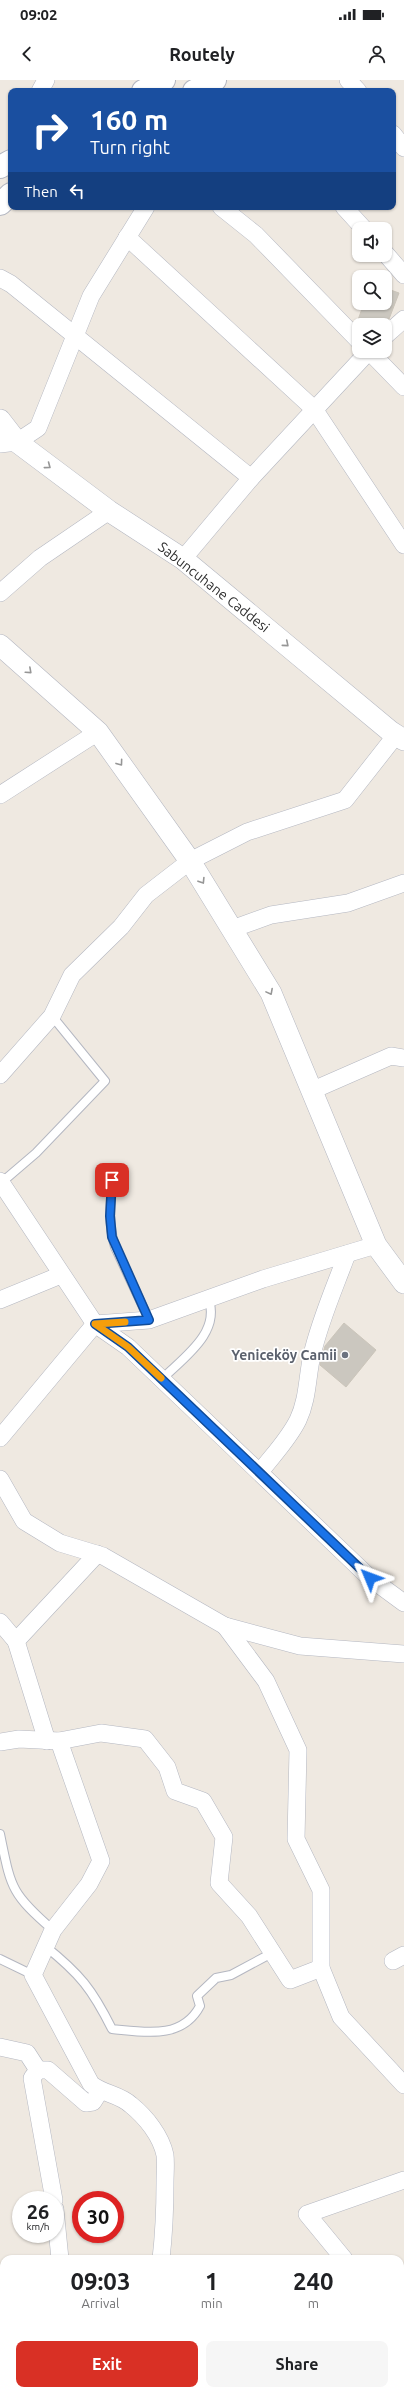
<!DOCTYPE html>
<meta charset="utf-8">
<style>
:root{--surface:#fff;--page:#f6f6f6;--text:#202124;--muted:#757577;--accent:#d93025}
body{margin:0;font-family:Ubuntu,sans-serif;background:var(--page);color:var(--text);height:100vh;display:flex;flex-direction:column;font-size:15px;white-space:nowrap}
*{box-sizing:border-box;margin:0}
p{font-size:13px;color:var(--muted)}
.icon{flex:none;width:22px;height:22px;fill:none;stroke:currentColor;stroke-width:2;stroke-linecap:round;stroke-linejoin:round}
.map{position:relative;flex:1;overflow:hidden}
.details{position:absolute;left:0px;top:2175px;width:404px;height:140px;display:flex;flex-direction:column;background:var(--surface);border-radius:12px 12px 0 0;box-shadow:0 1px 3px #0004}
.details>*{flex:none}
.guide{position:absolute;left:8px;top:8px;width:388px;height:122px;border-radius:8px;box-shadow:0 1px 3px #0004;background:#1a4fa0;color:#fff;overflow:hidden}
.controls{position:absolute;left:352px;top:142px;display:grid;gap:8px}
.controls a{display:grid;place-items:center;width:40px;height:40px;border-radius:8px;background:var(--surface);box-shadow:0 1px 3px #0004;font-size:20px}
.speed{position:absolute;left:12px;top:2111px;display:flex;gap:8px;font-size:20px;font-weight:700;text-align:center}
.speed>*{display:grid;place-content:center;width:52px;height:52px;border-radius:50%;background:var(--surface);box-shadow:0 1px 3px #0004;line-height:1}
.speed small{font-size:10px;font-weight:400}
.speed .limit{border:6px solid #d22;background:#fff;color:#111}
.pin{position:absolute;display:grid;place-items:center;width:34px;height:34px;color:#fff;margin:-17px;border-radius:8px;box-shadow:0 2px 6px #0006}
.me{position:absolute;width:44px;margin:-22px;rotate:314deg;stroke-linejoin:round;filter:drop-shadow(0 0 3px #0008)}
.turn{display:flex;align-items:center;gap:14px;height:84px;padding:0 16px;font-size:18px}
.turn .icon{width:52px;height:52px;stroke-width:2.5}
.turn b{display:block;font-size:28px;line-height:34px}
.then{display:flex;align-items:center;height:38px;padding:0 16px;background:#0003;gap:8px;font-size:15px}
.eta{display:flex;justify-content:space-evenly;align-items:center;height:68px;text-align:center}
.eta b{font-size:24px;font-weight:700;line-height:28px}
.action{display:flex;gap:8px;margin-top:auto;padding:8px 16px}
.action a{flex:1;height:46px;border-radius:8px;background:var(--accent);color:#fff;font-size:16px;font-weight:700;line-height:46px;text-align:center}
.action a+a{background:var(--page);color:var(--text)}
.status{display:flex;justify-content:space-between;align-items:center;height:28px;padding:0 20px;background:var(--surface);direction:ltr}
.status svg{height:11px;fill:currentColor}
header{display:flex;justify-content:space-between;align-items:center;height:52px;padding:0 16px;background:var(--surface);font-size:18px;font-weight:700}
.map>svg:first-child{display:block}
</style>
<div class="status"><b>09:02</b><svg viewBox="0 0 49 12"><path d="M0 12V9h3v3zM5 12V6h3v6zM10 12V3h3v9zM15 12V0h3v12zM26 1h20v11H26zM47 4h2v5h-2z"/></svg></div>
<header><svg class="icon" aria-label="back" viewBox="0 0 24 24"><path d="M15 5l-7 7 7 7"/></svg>Routely<svg class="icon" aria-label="person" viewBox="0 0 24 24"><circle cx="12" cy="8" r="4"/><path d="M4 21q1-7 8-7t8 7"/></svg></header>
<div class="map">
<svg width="404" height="2315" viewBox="0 0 404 2315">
<rect width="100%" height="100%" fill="#efe9e1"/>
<g fill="#cbc7bf" stroke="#cbc5ba">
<path d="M385 208 399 213 389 239 383 244 375 241 374 245 358 240 364 223H385Z"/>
<path d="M344 1243 376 1270 346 1307 320 1285 325 1266Z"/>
</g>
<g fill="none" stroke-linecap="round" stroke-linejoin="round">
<defs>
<g id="service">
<path d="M113 1100C110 1123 108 1144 115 1167L149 1240"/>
<path d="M1 1103 36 1073 105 1001 52 936"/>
<path d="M162 1299C183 1278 222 1252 208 1218"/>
<path d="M0 1754C11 1807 10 1813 53 1850"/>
<path d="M45 1866C80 1894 92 1909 112 1949 144 1952 182 1960 200 1926L197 1916 216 1898 231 1895 272 1873"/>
<path d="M0 1879 33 1895"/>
</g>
<g id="minor">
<path d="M348 0 358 11"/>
<path d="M40 11 46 0"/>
<path d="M393 54 404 68"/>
<path d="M221 127 256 155 359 261"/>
<path d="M344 127 364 149"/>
<path d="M127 157 314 329 404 465"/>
<path d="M385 173 404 195"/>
<path d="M0 198 11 204 251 398"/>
<path d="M385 256 404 239"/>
<path d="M369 271 404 307"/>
<path d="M0 364 17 362 38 348 91 216 146 127"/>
<path d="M183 479 251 398 369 271"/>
<path d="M0 513 40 478 109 431"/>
<path d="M0 715 98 652"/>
<path d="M232 849 271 835 348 823 404 803"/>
<path d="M0 995 52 936 72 895 121 847 146 815 190 781 247 752 345 720 396 655"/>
<path d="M311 1011 391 976 404 978"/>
<path d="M0 1101 95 1244 128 1267 370 1498 404 1523"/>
<path d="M0 1220 61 1195"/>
<path d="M0 1358 95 1244 149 1240 263 1199 376 1165"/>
<path d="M260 1392C273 1375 288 1360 298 1340 308 1319 307 1297 312 1275 320 1240 335 1207 347 1174"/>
<path d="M0 1399 24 1441 60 1463 103 1476 225 1546 300 1566 404 1574"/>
<path d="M0 1542 16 1561 97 1474"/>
<path d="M225 1546 266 1601 298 1670 296 1759 321 1810V1888L341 1937 404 2005"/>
<path d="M16 1561 47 1661"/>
<path d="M59 1661 101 1781 89 1804 53 1850 33 1895 91 2004C103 2014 119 2014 131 2025 146 2037 161 2056 165 2075 166 2083 165 2094 165 2103 165 2128 164 2153 161 2179"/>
<path d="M0 1662 19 1659 59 1661 101 1653 145 1659 167 1687 175 1711 203 1721 224 1757 219 1803 249 1836 290 1900 321 1888"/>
<path d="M393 1881 404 1875"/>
<path d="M0 1967 27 1973 38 1990"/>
<path d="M54 2120 32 1998 38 1990H48L86 2023 93 2022 100 2011"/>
<path d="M55 2129 60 2179"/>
<path d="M344 2179 307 2134 404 2100"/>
<path d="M400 2236 404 2235"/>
<path d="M146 2311 147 2315"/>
<path d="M216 2315V2311"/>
</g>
<g id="tertiary">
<path d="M0 340 17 362 109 431 183 479 390 651 404 660"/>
<path d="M0 565 98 652 190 781 271 913 376 1165 404 1203"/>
</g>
<g id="secondary">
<path d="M143 11 164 0"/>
<path d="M194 11 215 0"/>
<path d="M0 87 11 81"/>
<path d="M0 124 11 114"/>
</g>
</defs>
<use href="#service" stroke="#b4b7c1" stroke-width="10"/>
<use href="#minor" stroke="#b4b7c1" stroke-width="18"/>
<use href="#tertiary" stroke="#b4b7c1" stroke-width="22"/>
<use href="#secondary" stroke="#b4b7c1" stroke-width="24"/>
<use href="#service" stroke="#fff" stroke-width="8"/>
<use href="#minor" stroke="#fff" stroke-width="17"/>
<use href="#tertiary" stroke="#fff" stroke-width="21"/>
<use href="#secondary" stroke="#fff" stroke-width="22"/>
</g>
<defs><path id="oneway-chevron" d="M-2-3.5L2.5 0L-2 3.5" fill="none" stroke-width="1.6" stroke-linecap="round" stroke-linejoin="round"/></defs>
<g stroke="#969696">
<use href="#oneway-chevron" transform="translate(48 386) rotate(37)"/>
<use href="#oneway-chevron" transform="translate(286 564) rotate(40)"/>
<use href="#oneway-chevron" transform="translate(29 591) rotate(42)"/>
<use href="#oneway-chevron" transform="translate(120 683) rotate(54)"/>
<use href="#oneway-chevron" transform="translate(202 801) rotate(58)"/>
<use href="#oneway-chevron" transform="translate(270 912) rotate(62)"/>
</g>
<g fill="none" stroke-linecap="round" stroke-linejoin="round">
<defs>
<path id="route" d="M112 1100 110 1136 112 1157 149 1240 95 1244 128 1267 370 1498"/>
</defs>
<use href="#route" stroke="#114b97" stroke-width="10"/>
<use href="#route" stroke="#1a73e8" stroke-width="7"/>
<path stroke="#f59e0b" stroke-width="7" d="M125 1242 95 1244 128 1267 161 1298"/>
</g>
<circle fill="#6b7280" stroke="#fff" stroke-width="1.5" cx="345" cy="1275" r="4"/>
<g text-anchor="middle" stroke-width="3.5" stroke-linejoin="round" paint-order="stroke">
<g font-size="14" fill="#2e2e2e" stroke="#fff">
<text transform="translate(214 507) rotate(38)" y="5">Sabuncuhane Caddesi</text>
</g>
<g font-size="14" font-weight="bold" fill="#5b616d" stroke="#fff" text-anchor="end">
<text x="337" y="1280">Yeniceköy Camii</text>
</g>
</g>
</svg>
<div class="controls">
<a><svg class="icon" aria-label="sound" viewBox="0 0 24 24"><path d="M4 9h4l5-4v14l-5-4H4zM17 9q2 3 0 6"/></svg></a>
<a><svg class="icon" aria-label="search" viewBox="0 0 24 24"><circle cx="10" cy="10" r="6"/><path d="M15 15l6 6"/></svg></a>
<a><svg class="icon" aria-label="layers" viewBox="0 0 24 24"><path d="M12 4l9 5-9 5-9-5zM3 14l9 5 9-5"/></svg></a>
</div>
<div class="speed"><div>26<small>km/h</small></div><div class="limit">30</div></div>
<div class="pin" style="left:112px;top:1100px;background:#d93025"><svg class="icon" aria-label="arrive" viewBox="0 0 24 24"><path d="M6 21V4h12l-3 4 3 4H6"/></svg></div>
<svg class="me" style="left:370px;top:1498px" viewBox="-20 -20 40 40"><path d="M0-17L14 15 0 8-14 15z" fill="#1a73e8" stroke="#fff" stroke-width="4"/></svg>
<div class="guide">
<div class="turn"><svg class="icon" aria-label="right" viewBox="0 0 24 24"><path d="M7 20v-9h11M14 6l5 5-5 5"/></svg><div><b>160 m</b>Turn right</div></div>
<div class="then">Then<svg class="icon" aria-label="left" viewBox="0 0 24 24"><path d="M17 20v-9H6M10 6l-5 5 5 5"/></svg></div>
</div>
<section class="details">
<div class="eta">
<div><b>09:03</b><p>Arrival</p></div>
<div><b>1</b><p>min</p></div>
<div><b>240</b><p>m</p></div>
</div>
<div class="action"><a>Exit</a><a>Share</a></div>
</section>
</div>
